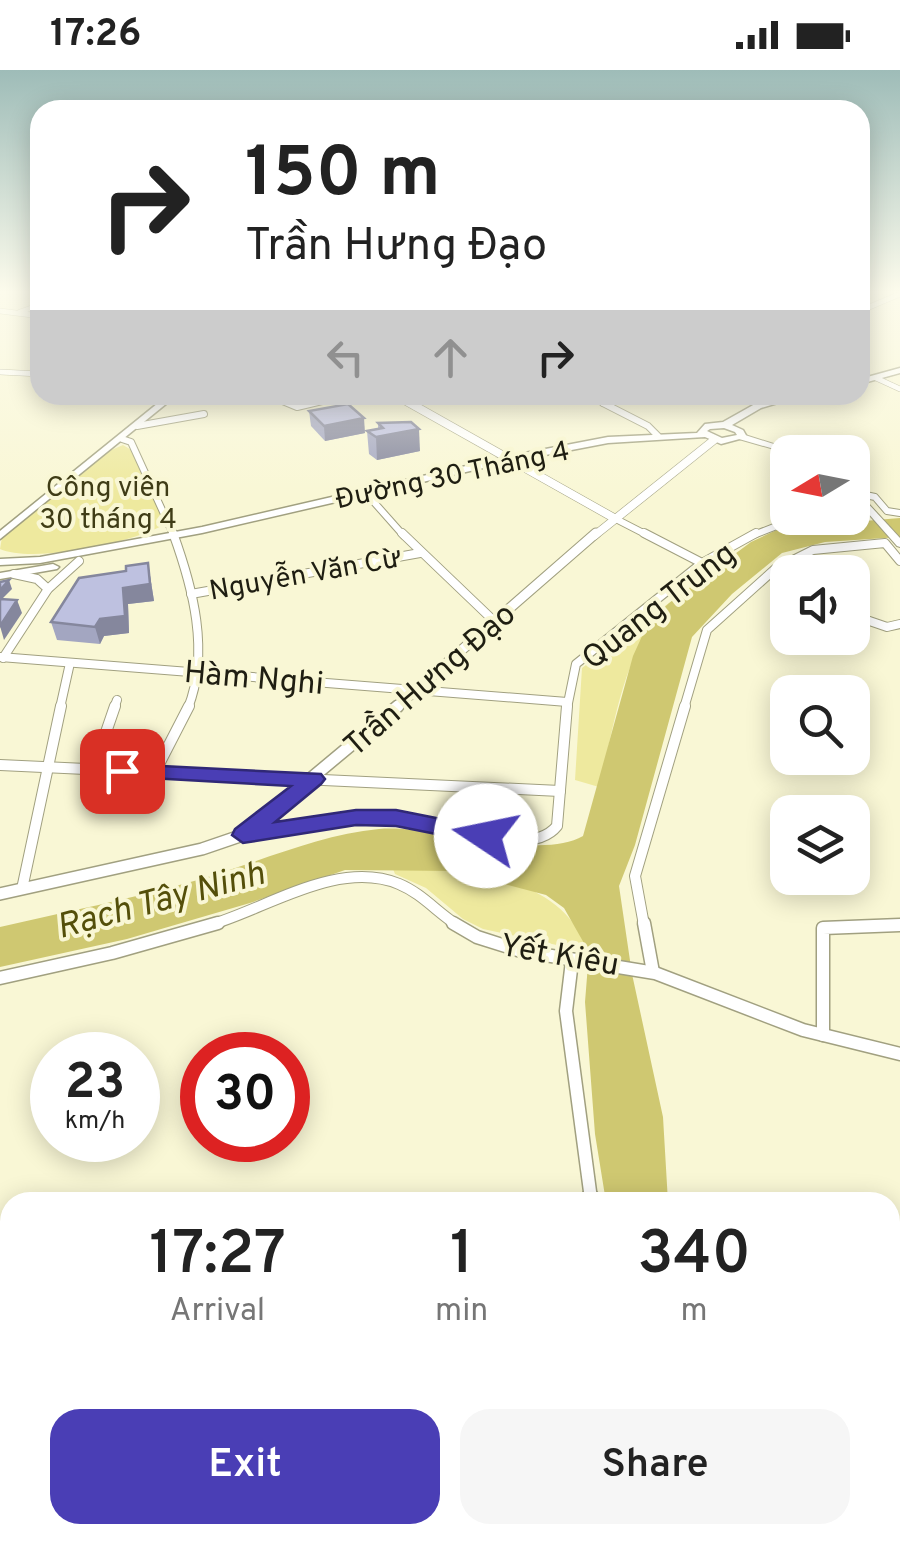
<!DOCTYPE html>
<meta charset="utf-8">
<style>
:root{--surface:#fff;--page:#f6f6f6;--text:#222;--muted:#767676;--accent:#4a3eb5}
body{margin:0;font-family:Overpass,sans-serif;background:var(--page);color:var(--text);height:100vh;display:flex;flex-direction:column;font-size:38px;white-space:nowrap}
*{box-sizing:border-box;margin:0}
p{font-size:32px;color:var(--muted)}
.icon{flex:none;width:55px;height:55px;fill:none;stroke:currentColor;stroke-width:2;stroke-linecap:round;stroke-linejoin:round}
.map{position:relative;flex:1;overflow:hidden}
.side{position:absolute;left:0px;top:1122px;width:900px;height:352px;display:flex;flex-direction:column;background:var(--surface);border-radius:30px 30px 0 0;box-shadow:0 5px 25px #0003}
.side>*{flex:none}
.guide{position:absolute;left:30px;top:30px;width:840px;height:305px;border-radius:30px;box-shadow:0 5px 25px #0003;background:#fff;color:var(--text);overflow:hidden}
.needle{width:65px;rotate:260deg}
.controls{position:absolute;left:770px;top:365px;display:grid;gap:20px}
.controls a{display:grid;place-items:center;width:100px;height:100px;border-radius:20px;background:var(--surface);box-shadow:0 5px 25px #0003;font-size:50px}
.speed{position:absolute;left:30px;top:962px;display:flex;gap:20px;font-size:50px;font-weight:700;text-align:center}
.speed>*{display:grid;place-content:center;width:130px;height:130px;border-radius:50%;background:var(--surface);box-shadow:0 5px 25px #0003;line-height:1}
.speed small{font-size:25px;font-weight:400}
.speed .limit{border:15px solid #d22;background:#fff;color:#111}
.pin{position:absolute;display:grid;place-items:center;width:85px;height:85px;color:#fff;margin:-42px;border-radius:20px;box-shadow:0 5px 15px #0006}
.me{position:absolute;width:110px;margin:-55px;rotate:281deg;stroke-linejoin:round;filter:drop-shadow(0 0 8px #0008)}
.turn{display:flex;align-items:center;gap:35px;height:210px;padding:0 50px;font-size:45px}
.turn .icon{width:130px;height:130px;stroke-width:2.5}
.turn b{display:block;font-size:70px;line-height:85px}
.lanes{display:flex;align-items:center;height:95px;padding:0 50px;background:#0003;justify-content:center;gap:50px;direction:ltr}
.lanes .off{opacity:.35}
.eta{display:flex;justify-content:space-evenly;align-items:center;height:170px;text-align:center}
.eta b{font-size:60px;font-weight:600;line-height:70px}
.button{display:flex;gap:20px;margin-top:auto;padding:20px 50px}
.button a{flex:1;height:115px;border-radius:30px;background:var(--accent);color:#fff;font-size:40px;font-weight:600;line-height:115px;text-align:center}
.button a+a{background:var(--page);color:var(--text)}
.status{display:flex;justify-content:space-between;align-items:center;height:70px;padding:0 50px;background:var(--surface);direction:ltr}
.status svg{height:28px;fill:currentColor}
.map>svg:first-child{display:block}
</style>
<div class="status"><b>17:26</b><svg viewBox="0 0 49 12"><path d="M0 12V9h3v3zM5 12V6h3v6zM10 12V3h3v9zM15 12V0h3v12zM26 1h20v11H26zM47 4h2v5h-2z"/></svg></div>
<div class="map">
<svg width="900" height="1474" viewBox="0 0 900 1474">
<rect width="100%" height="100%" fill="#f9f7d5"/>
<g fill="#eee99e">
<path d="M123 375 133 381 167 453C137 472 33 494 0 479L2 467 109 381Z"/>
<path d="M669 533C623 580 615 654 599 717L575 710 582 598Z"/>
<path d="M428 798C495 806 562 812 589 882L483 859 463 849 426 818 395 804 393 799Z"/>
</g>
<g fill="#cfc871">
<path d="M900 448V467L825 472 782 483 732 524 692 567 635 775 619 816 632 904 663 1047 668 1132H606L595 1064 585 932 589 882 564 838 546 825 454 801 345 800 250 833 127 869 0 897V857C65 842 130 829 194 811 255 794 316 765 379 759 435 754 539 792 583 766L633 586 648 553 669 533 751 472 781 458Z"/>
<path d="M643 1465H804L814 1474H644Z"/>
</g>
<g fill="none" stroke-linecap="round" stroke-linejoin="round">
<defs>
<g id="minor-far5">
<path d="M0 241 40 246"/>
<path d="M860 241 900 224"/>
<path d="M20 242 40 235"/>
<path d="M0 302 40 304"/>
<path d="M876 308 900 319"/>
<path d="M271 325 276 329"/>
<path d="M332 329 344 325"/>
<path d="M613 329 622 326"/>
</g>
<g id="minor-far4">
<path d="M273 327 297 337 339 327"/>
<path d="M603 333 648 356 658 366"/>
<path d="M603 333 620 327"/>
<path d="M137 356 204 344"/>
<path d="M122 369 131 372 174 466"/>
<path d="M365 422 404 466"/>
<path d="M856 423 875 427 887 441 900 443"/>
<path d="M614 448 649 466"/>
<path d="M751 466 797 448"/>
</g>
<g id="minor-far3">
<path d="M173 463C193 518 210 582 188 638"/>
<path d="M402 463 495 552"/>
<path d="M644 463 702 493"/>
<path d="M14 504 37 509 48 519"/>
<path d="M191 524 420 483"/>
<path d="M852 545 887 557 900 554"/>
<path d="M0 587 567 632"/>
<path d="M3 588 48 519 79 491"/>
<path d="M60 638 70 593"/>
<path d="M114 638 117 630"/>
<path d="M567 638 576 594 702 493 756 463"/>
<path d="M684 638 707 560 775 499 813 480 885 473 900 491"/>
</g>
<g id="minor-far2">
<path d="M0 695 560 721"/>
<path d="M93 700 115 636"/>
<path d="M155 702 189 636"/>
<path d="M244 765C288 759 332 746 376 747 420 747 527 794 557 756L567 636"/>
<path d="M22 819 61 636"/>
<path d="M210 855C268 838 338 789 399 814 421 823 437 842 457 855"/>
<path d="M644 855 635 806 685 636"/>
<path d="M891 855H900"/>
</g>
<g id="minor-far1">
<path d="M453 853 477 867 521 881 655 903 803 960 900 984"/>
<path d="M644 853 653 902"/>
<path d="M572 891 566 941 591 1129"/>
<path d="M0 908 112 883 218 853"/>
<path d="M823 965V858L900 855"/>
</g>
<g id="minor">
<path d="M590 1127 591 1132"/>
<path d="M250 1465 251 1474"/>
<path d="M622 1465 623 1474"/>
<path d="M194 1474 225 1465"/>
</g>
<path id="tertiary-far3" d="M396 325 403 329"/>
<g id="tertiary-far2">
<path d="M399 327 614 448"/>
<path d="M594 466 714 370"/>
</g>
<path id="tertiary-far1" d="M395 638 596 463"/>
<path id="tertiary" d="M0 824 202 779 243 765 398 636"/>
<g id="secondary">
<path d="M739 365H745L799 382 788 383 739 369Z"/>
<path d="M852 416 900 468V477L897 476 852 425Z"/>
</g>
<g id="primary">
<path d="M900 298V303L860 314V309Z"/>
<path d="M168 325H177L0 469V461Z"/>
<path d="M791 325H805L761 338 732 355 743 360 747 367 721 374 705 367 608 373 509 392 202 463 40 493 0 495V489L40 487 202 457 509 386 608 367 697 363 705 354 723 352 755 334ZM724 358 735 362 737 365 722 368 707 361 710 359Z"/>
<path d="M53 494 59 497 57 499 0 509V503Z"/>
</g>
</defs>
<use href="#minor-far5" stroke="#a1a080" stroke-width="6"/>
<use href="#minor-far4" stroke="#a1a080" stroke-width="8"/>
<use href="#minor-far3" stroke="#a1a080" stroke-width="10"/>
<use href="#minor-far2" stroke="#a1a080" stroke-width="12"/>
<use href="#minor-far1" stroke="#a1a080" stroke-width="15"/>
<use href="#minor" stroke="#a1a080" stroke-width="19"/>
<use href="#tertiary-far3" stroke="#a1a080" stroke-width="6"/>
<use href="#tertiary-far2" stroke="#a1a080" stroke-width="9"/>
<use href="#tertiary-far1" stroke="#a1a080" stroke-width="11"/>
<use href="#tertiary" stroke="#a1a080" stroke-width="14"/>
<use href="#secondary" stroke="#a1a080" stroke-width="2"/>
<use href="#primary" stroke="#a1a080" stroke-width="3"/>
<use href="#minor-far5" stroke="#fff" stroke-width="5"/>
<use href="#minor-far4" stroke="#fff" stroke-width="6"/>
<use href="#minor-far3" stroke="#fff" stroke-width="8"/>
<use href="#minor-far2" stroke="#fff" stroke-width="10"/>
<use href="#minor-far1" stroke="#fff" stroke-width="12"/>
<use href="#minor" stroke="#fff" stroke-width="16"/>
<use href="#tertiary-far3" stroke="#fff" stroke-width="5"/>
<use href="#tertiary-far2" stroke="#fff" stroke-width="8"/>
<use href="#tertiary-far1" stroke="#fff" stroke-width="9"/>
<use href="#tertiary" stroke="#fff" stroke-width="11"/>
<use href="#secondary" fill="#fff" fill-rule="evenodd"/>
<use href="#primary" fill="#fff" fill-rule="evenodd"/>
</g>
<g fill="#a3a6c1">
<path d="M309 341 365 363 325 371 311 356Z"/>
<path d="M378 353 420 381 377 390 369 384 367 361 378 359Z"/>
<path d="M148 493 154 531 128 534 129 563 104 566 100 574 57 570 51 552Z"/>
</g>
<g fill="#85879d">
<path d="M364 348 365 363 325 371 324 356Z"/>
<path d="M419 359 420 381 377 390 376 367Z"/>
<path d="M148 493 154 531 128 534 129 563 104 566 100 574 95 557 123 518Z"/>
<path d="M9 510 12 519 0 531V520Z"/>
<path d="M17 530 22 543 4 570 0 556Z"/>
</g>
<g fill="#bec1e0" stroke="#85879d" stroke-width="2.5">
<path d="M348 334 364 348 324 356 309 341Z"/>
<path d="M411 352 419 359 376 367 367 361 383 358 378 353Z"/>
<path d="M148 493 150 514 123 518 125 546 100 549 95 557 51 552 79 508 126 501V496Z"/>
<path d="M9 510 0 520V512Z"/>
<path d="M0 529 17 530 0 556Z"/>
</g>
<linearGradient id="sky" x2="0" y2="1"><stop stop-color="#9ebcb8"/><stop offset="0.52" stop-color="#fcfbec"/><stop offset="1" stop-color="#fcfbec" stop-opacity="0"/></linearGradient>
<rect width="900" height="426" fill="url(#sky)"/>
<path fill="#4a3eb5" stroke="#302876" stroke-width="2.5" d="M122 694 321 704 325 709 321 714 275 752 356 740H396L486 758 498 766 486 774 396 756 356 755 243 773 232 765 235 759 291 716 115 706 112 701Z"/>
<g text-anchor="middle" stroke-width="8" stroke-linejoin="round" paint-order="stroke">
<g font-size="28" fill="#1f1e12" stroke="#f9f7d5">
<text transform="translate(452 404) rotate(-12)" y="10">Đường 30 Tháng 4</text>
<text transform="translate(305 503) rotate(-10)" y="10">Nguyễn Văn Cừ</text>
</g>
<g font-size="28" fill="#3f3c16" stroke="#f9f7d5">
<text x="108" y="426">Công viên<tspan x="108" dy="32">30 tháng 4</tspan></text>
</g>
<g font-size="32" fill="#1f1e12" stroke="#f9f7d5">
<text transform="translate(658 535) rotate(-38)" y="11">Quang Trung</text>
<text transform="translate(254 607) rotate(5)" y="11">Hàm Nghi</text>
<text transform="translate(429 609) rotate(-41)" y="11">Trần Hưng Đạo</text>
<text transform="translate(560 884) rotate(10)" y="11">Yết Kiêu</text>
</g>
<g font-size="35" font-style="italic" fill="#544f0a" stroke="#f9f7d5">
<text transform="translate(160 829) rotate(-15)" y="12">Rạch Tây Ninh</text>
</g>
</g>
</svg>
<div class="controls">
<a><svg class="needle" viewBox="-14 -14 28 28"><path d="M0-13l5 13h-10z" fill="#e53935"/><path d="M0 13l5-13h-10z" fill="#767676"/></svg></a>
<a><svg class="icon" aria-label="sound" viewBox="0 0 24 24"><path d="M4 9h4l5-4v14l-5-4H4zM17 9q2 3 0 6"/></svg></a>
<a><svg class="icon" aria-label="search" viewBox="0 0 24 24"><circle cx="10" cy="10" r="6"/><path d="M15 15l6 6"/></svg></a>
<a><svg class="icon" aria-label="layers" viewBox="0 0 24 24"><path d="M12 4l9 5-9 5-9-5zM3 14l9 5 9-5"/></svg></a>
</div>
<div class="speed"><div>23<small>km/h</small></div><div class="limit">30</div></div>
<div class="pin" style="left:122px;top:701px;background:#d93025"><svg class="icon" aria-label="arrive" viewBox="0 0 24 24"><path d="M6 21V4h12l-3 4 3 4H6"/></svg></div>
<svg class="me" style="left:486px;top:766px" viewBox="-20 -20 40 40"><circle r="19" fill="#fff"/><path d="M0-13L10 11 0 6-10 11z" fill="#4a3eb5"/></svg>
<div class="guide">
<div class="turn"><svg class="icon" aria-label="right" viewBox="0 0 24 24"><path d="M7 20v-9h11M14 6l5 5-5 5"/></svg><div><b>150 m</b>Trần Hưng Đạo</div></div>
<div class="lanes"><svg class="icon off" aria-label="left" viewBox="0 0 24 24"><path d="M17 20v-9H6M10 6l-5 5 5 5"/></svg><svg class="icon off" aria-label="ahead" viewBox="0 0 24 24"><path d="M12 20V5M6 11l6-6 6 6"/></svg><svg class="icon" aria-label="right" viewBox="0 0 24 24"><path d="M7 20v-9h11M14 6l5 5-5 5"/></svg></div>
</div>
<section class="side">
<div class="eta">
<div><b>17:27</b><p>Arrival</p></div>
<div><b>1</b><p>min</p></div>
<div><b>340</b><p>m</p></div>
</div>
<div class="button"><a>Exit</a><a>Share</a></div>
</section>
</div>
